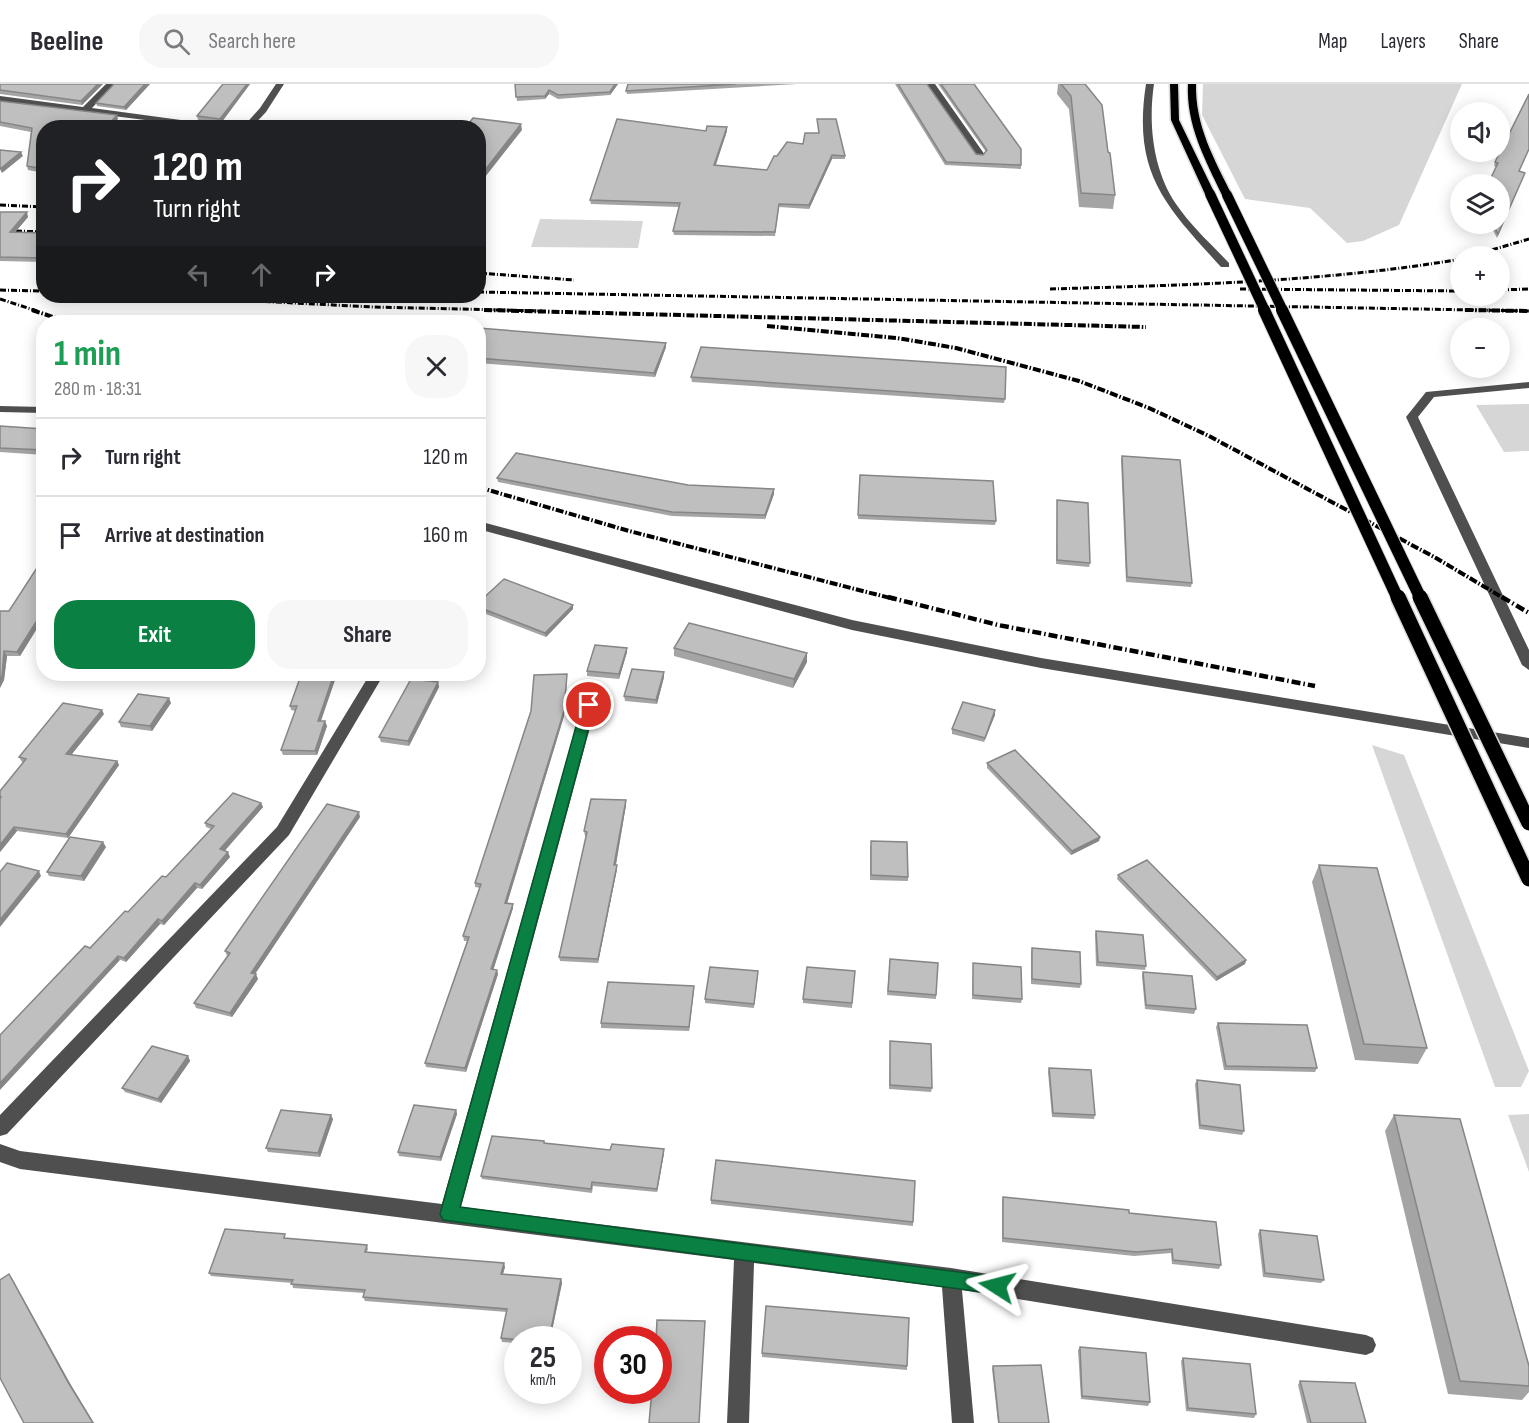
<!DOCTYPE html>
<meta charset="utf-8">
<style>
:root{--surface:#fff;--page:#f7f7f7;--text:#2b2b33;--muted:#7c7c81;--line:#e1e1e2;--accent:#0b8043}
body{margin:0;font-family:"Sofia Sans Condensed",sans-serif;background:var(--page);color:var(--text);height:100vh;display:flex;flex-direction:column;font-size:22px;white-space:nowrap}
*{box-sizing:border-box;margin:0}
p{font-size:20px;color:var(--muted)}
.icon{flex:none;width:33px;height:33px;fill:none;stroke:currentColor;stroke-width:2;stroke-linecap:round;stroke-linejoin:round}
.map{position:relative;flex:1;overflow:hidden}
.drawer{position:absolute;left:36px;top:231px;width:450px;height:366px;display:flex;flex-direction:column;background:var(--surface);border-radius:24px;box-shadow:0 3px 15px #0003}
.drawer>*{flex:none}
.banner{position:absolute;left:36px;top:36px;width:450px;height:183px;border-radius:24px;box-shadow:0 3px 15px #0003;background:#202124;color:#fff;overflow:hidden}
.fabs{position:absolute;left:1450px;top:18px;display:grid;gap:12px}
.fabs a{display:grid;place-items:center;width:60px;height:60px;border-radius:50%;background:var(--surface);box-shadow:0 3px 15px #0003;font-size:30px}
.speed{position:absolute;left:504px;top:1242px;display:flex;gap:12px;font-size:30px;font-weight:700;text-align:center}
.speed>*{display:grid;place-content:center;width:78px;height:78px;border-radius:50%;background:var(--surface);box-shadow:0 3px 15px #0003;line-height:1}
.speed small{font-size:15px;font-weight:400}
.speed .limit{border:9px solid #d22;background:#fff;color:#111}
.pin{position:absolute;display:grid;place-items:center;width:51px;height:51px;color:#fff;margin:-26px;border:3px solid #fff;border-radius:50%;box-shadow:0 2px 6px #0007}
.me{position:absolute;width:66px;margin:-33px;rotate:279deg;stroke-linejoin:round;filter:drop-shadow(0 0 4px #0008)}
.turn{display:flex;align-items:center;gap:21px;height:126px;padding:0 18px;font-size:27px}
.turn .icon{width:78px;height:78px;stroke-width:2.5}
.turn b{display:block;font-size:42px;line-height:51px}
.lanes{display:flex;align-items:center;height:57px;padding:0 18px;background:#0003;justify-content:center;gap:30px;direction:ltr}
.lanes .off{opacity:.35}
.round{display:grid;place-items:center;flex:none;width:63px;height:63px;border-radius:24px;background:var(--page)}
.summary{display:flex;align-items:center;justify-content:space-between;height:102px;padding:0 18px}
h1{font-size:36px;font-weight:700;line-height:45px;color:#1e9e55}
.primary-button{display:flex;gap:12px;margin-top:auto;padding:12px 18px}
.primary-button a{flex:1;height:69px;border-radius:24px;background:var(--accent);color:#fff;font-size:24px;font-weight:700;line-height:69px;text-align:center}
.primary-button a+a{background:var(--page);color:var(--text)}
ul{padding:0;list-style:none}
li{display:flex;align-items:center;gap:18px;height:78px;padding:0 18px;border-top:2px solid var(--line)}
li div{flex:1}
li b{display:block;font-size:22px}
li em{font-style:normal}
header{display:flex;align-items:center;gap:36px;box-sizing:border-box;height:84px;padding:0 30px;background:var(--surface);border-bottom:2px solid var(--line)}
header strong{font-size:28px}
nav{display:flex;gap:33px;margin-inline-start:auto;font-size:21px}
.search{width:420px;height:54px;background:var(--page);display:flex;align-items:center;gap:15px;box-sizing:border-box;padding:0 21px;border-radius:24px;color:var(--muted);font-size:22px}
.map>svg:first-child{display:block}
</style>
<header>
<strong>Beeline</strong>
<div class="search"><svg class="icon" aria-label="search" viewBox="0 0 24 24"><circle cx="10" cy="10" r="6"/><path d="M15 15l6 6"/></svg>Search here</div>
<nav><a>Map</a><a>Layers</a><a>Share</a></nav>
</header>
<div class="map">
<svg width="1529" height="1339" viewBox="0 0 1529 1339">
<rect width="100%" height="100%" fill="#fff"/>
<g fill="#d6d6d6">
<path d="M1203 0H1462L1399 141 1363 157 1347 159 1310 124 1245 115 1202 31Z"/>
<path d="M540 135 643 137 638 164 531 163Z"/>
<path d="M1529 320V367L1504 368 1476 321Z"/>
<path d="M1372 661 1404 671 1529 987 1521 1003H1495Z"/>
<path d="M1529 1030V1088L1508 1031Z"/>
</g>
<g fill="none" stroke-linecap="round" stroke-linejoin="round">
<defs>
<g id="major">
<path d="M1170 0H1178L1179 36 1215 110 1213 112 1205 110 1171 36Z"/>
<path d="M1188 0H1196C1195 41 1214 75 1232 111L1230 113 1222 111C1205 75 1186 41 1188 0Z"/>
</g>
</defs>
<use href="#major" stroke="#dbdbdb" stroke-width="3"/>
<g fill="#4f4f4f" fill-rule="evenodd">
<path d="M106 0H115L92 24 240 44H210L0 18V12L83 23Z"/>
<path d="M276 0H284L266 28 251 44H242L260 24Z"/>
<path d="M927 0H935L985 71 983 73H977Z"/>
<path d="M1146 0H1154C1148 40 1153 86 1176 120 1191 142 1211 160 1229 179V183H1221C1166 122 1132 90 1146 0Z"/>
<path d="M1529 298V304L1434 313 1418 333 1529 566V586L1522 581 1406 333 1426 308Z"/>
<path d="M0 322 44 323V329L0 328Z"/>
<path d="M478 437 852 536 1041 574 1529 654V664L1041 584 852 546 478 445Z"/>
<path d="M370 590H384L289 751 7 1050 0 1052V1031L277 743Z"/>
<path d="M589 616 596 621 461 1123 951 1184 1366 1251 1373 1254 1376 1261 1373 1268 1366 1271 962 1206 974 1339H952L942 1203 754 1179 749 1339H727L734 1176 20 1085 0 1078V1060L20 1067 442 1120 582 621Z"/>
</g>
<use href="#major" fill="#000" fill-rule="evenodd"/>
<g stroke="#000" stroke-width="3" stroke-dasharray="6 2 1 2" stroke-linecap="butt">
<path d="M0 121 44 123"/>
<path d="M16 147 44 148"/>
<path d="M1471 172 1529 155"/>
<path d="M478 189 574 196"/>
<path d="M1050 205C1187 201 1326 198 1461 175"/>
<path d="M1240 205 1461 207"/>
<path d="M0 206 44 207"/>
<path d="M1500 206 1529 205"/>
<path d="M478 208 1529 227"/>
<path d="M155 212 374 223 542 227"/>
<path d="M0 215 37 227"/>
</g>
<g stroke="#000" stroke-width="4" stroke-dasharray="8 2 1.5 2" stroke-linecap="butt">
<path d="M32 226 68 238"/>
<path d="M484 226 1146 243"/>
<path d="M1465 226 1529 227"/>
<path d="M767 242 897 254 956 264 1079 297 1149 324 1209 352 1436 474 1505 515"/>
<path d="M478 403 629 447 894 515"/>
</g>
<g stroke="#000" stroke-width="4.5" stroke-dasharray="9 3 1.5 3" stroke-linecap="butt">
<path d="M888 513 998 541 1315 602"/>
<path d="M1502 513 1529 529"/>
</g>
<defs>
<g id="major-bridge-far2">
<path d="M1210 110 1265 227"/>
<path d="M1227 111 1283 227"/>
</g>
<g id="major-bridge-far1">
<path d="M1264 226 1398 515"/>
<path d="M1282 226 1421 515"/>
</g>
<g id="major-bridge">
<path d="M1398 513 1529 795"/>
<path d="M1420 513 1529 739"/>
</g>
</defs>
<use href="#major-bridge-far2" stroke="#dbdbdb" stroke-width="12" stroke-linecap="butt"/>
<use href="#major-bridge-far1" stroke="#dbdbdb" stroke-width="14" stroke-linecap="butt"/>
<use href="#major-bridge" stroke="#dbdbdb" stroke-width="18" stroke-linecap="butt"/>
<use href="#major-bridge-far2" stroke="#000" stroke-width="10"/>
<use href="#major-bridge-far1" stroke="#000" stroke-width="12"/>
<use href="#major-bridge" stroke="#000" stroke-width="15"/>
</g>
<g fill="#a4a4a4">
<path d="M0 0H103L82 21 0 10V11Z"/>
<path d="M150 0 126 26 97 22 96 19Z"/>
<path d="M223 0H250L221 39 198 36 197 32Z"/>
<path d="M515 0H618L610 11 558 15 549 10 545 15 517 17Z"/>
<path d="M628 0H797L627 10 626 7Z"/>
<path d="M895 0H927L976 70 983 71 986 68 938 0H974L1021 81V85L945 81Z"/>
<path d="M1058 0H1085L1115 111 1113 125 1079 123 1069 25 1057 10Z"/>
<path d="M0 17 118 35 44 44V89L28 86 27 82 31 48 0 42Z"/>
<path d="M817 35 845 72V75H832L809 125 779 123 775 152 674 151 673 147 679 123 591 120 590 116 706 47H727L716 81 767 86 777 72 803 60 819 49Z"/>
<path d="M1495 78 1519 87 1525 89 1497 154 1490 140H1500L1496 83 1494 82Z"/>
<path d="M0 128 28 133 15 148 44 149V178L0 177Z"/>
<path d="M478 244 666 259V263L655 293 478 279Z"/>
<path d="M691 293 1005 315 1004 319 692 298Z"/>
<path d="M0 342 44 345V371L0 368Z"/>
<path d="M1122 372 1192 499 1191 503 1126 498 1121 376Z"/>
<path d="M860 391 996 437 995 441 858 435Z"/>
<path d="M497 394 774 410 765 435 672 432 498 398Z"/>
<path d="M1057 416 1090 479 1089 483 1056 480Z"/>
<path d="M44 473V533L20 572H7L4 596 0 604 9 527Z"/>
<path d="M478 519 573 525 546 553 478 527Z"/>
<path d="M674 564 807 569V578L793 604 674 572Z"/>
<path d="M627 568 619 595 587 592V587Z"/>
<path d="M304 590H337L321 637 327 642 317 671H283L281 666 296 627 291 626 290 622Z"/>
<path d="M664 593 657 620 625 617 624 612Z"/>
<path d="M567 594 564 632 507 819 513 824 493 886 498 890 466 988 426 983 425 979 467 857H464L463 852 480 804 475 803V799Z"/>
<path d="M438 598 439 603 409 662 381 658 379 653Z"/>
<path d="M171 619 152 647 121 643 119 638Z"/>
<path d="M104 630 71 671 117 677 119 681 68 754 17 747 0 768V707L23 678H22L19 673Z"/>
<path d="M995 631 984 658 952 650V645Z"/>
<path d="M987 679 1100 753 1099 757 1071 771 987 684Z"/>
<path d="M261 719 263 723 224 767 230 773 202 805 197 804 164 841 160 840 126 878 90 864 166 793 211 745 206 743 205 739Z"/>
<path d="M626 721 616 781 617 785 598 879 560 877 559 873 586 752H585L584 747Z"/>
<path d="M360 733 255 890 258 895 232 933 196 924 194 919 227 872 225 867Z"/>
<path d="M870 761 908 793V797L870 796Z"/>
<path d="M106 763 84 797 49 792 47 788Z"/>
<path d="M1319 781 1427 964 1418 980 1355 976 1312 798Z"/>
<path d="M1118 791 1246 876 1245 880 1216 897 1117 795Z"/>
<path d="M1096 847 1146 882 1145 886 1096 882 1095 851Z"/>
<path d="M1032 864 1081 900 1080 904 1031 900V868Z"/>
<path d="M890 875 936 911V915L887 911Z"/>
<path d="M973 879 1022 915 1021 919 972 915Z"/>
<path d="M855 887 852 924 803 919V915Z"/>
<path d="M1143 888 1196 925 1194 930 1145 925 1142 892Z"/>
<path d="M758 891 754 924 705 919V915Z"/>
<path d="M694 902 689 947 601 944V939Z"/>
<path d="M1218 939 1317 984 1315 988 1224 986 1216 943Z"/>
<path d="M890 962 932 1004 931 1008 889 1005Z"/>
<path d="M188 972 190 977 161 1019 125 1008 122 1004Z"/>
<path d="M1049 984 1095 1031 1094 1035 1052 1033 1048 988Z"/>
<path d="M1197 996 1244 1047 1242 1051 1199 1045 1195 1000Z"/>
<path d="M456 1026 457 1030 441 1077 399 1072 398 1068Z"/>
<path d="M1394 1031 1529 1282V1308L1522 1316 1448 1310 1385 1047Z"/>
<path d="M333 1035 320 1073 268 1068 266 1064Z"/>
<path d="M544 1057 545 1059 610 1066 664 1069 657 1108 593 1102 592 1109 482 1095 481 1092Z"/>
<path d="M1003 1113 1129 1129 1221 1181 1219 1185 1172 1180 1171 1169 1134 1172 1002 1158V1117Z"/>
<path d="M711 1116 913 1138V1142L711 1120Z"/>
<path d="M1260 1146 1324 1196 1321 1199 1263 1193 1258 1150Z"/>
<path d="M287 1154 367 1161 368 1165 367 1168 505 1183 503 1190 561 1195 562 1199 550 1256H518V1259L502 1258 501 1254 507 1228 365 1217 363 1213 364 1209 293 1204 292 1199 211 1192 209 1189Z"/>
<path d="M1080 1263 1150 1318 1148 1322 1081 1315 1078 1266Z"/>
<path d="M762 1269 907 1282V1286L762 1273Z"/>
<path d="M1183 1274 1256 1330 1254 1334 1186 1327 1181 1277Z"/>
<path d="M993 1282 1049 1339H998L992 1285Z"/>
<path d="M1300 1297 1366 1339H1307L1298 1301Z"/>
</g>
<g fill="#868686">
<path d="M98 0H103L82 21 81 17Z"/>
<path d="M145 0H150L126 26 124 23Z"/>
<path d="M247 0H250L221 39 220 35Z"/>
<path d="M615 0H618L610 11V8Z"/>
<path d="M549 6V10L545 15V12Z"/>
<path d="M117 31 118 35 111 43 110 39Z"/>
<path d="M521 40 522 46 478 102V95Z"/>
<path d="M727 43V47L714 85V81Z"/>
<path d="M21 68 23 72 2 89 0 85Z"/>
<path d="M832 71V75L809 125V121Z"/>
<path d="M27 128 28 133 12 152 10 148Z"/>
<path d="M666 259V263L655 293 654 289Z"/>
<path d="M774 405V410L765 435V431Z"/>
<path d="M573 521V525L546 553 545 549Z"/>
<path d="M43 527 44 533 20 572 17 568Z"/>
<path d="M627 564V568L619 595V590Z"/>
<path d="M4 567 7 572 4 596 0 604V595Z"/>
<path d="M807 569V578L793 604 794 595Z"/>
<path d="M664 588V593L657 620 656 616Z"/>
<path d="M334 590H337L319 642 318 637Z"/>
<path d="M567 590V594L564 632 506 823 505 819Z"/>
<path d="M438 598 439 603 409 662 408 657Z"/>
<path d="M169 614 171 619 152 647 150 642Z"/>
<path d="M102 626 104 630 68 675 66 670Z"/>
<path d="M995 626V631L984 658 985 654Z"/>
<path d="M325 637 327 642 317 671 315 667Z"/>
<path d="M117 677 119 681 68 754 66 750Z"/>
<path d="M626 716V721L615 785 614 781Z"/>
<path d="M261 719 263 723 222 770 220 765Z"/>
<path d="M359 728 360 733 253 893 251 889Z"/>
<path d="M14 743 17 747 0 768V761Z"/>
<path d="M1100 753 1099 757 1071 771 1072 767Z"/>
<path d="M103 758 106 763 84 797 81 792Z"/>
<path d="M228 768 230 773 202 805 200 801Z"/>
<path d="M617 781V785L598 879V875Z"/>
<path d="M39 787 41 792 0 843V836Z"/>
<path d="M195 799 197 804 164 841 162 837Z"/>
<path d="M513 820V824L492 890 491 885Z"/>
<path d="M158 835 160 840 126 878 124 874Z"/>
<path d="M118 872 120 876 0 1006V999Z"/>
<path d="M1246 876 1245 880 1216 897 1217 893Z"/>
<path d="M497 886 498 890 466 988 465 984Z"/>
<path d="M256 890 258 895 232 933 230 929Z"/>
<path d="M694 902V906L689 947V943Z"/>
<path d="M188 972 190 977 161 1019 158 1015Z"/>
<path d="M456 1026 457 1030 441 1077 440 1073Z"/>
<path d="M331 1031 333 1035 320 1073 318 1069Z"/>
<path d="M664 1065V1069L657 1108V1105Z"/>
<path d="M504 1179 505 1183 502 1193 501 1190Z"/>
<path d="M9 1190 12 1194 71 1301 94 1339H93L68 1298Z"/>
<path d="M561 1195 562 1199 550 1256H549Z"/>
</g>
<g fill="#bfbfbf" stroke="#868686" stroke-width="1.5">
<path d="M0 0H98L81 17 0 6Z"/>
<path d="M114 0H145L124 23 96 19Z"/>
<path d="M223 0H247L220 35 197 32Z"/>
<path d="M515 0H615L610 8 558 11 549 6 545 12 516 13Z"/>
<path d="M628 0H736L626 7Z"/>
<path d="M898 0H927L976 70 983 71 987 66 941 0H974L1021 65V81L946 78Z"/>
<path d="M1061 0H1085L1102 21 1108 68 1110 69 1115 111 1081 109 1071 12Z"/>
<path d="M1529 10V65L1519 87 1525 89 1498 150 1493 140H1500V100H1488L1498 79 1495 78Z"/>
<path d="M0 17 117 31 110 39 164 44H44V85L27 82 32 44 0 38Z"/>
<path d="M473 34 521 40 478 95V44H465Z"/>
<path d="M617 35 706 47 707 42 727 43 714 81 767 86 774 72H777L787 58 803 60 805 49H819L817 35H836L845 72 832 71 809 121 779 120 775 148 673 147 680 119 590 116Z"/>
<path d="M191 40 215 43 214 44H189Z"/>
<path d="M0 66 21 68 0 85Z"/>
<path d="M0 128H27L10 148 44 149V174L0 173Z"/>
<path d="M478 244 666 259 654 289 478 274Z"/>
<path d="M701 263 1006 283 1005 315 691 293Z"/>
<path d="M0 342 44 345V366L0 364Z"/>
<path d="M516 369 688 401 774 405 765 431 672 428 497 394Z"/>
<path d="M1122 372 1180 376 1192 499 1127 493Z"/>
<path d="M860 391 993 397 996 437 858 431Z"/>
<path d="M1057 416 1088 419 1090 479 1057 476Z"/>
<path d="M44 473V527H43L17 568 4 567 2 592 0 595V527H9Z"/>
<path d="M504 495 573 521 545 549 478 523V519Z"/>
<path d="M689 539 807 569 794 595 674 564Z"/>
<path d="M595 561 627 564 619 590 587 587Z"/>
<path d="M632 585 664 588 656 616 624 612Z"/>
<path d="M304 590H334L318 637H325L315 667 281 666 297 622H290L300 594H303Z"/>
<path d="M567 590 564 627 505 819 513 820 491 885 497 886 465 984 425 979 469 853 463 852 481 800 475 799 531 627 534 591Z"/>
<path d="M411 595 438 598 408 657 379 653Z"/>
<path d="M138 610 169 614 150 642 119 638Z"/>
<path d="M963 618 995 626 985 654 952 645Z"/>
<path d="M63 619 102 626 66 670 117 677 66 750 14 743 0 761V715L1 713H0V707L26 675 19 673Z"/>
<path d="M1015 666 1100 753 1072 767 987 679Z"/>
<path d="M233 709 261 719 220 765 228 768 200 801 195 799 162 837 158 835 124 874 118 872 0 999V951L85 862 90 864 125 827 128 828 162 792 166 793 214 742 205 739Z"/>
<path d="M591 715 626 716 614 781H617L598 875 559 873 587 748 584 747Z"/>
<path d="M327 720 359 728 251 889 256 890 230 929 194 919 230 869 225 867Z"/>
<path d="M70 753 103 758 81 792 47 788Z"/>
<path d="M871 757 907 758 908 793 871 791Z"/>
<path d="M1147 776 1246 876 1217 893 1118 791Z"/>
<path d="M7 779 39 787 0 836V788Z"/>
<path d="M1319 781 1377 784 1427 964 1364 960Z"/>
<path d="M1096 847 1143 851 1146 882 1098 878Z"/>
<path d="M1032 864 1080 868 1081 900 1032 895Z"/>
<path d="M890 875 938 879 936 911 888 907Z"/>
<path d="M973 879 1021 883 1022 915 973 911Z"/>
<path d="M710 883 758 887 754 920 705 915Z"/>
<path d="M807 883 855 887 852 919 803 915Z"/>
<path d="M1143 888 1192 892 1196 925 1146 921Z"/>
<path d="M608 898 694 902 689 943 601 939Z"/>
<path d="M1218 939 1307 941 1317 984 1226 982Z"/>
<path d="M890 957 931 960 932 1004 890 1001Z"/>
<path d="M152 962 188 972 158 1015 122 1004Z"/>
<path d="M1049 984 1091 986 1095 1031 1053 1029Z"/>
<path d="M1197 996 1240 1001 1244 1047 1200 1041Z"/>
<path d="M414 1021 456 1026 440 1073 398 1068Z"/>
<path d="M281 1026 331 1031 318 1069 266 1064Z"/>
<path d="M1394 1031 1460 1035 1529 1282V1302L1460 1297Z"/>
<path d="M492 1052 544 1057V1059L610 1066 612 1060 664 1065 657 1105 592 1098 591 1105 481 1092Z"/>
<path d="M716 1076 915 1097 913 1138 711 1116Z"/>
<path d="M1003 1113 1129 1126V1129L1216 1138 1221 1181 1173 1176 1172 1165 1136 1168 1003 1154Z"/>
<path d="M225 1145 285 1150 284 1154 367 1161 365 1168 504 1179 501 1190 561 1195 549 1256H518L501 1254 507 1225 363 1213 365 1206 291 1200 293 1196 209 1189Z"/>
<path d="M1260 1146 1317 1152 1324 1196 1265 1189Z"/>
<path d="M9 1190 68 1298 93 1339H24L18 1328 0 1294V1196Z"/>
<path d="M766 1222 909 1234 907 1282 762 1269Z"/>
<path d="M657 1236 705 1237 699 1339H649L652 1306H658V1256H656Z"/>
<path d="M1080 1263 1146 1269 1150 1318 1082 1312Z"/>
<path d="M1183 1274 1250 1280 1256 1330 1188 1324Z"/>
<path d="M1041 1281 1049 1339H999L993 1282Z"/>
<path d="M1300 1297 1355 1299 1366 1339H1311Z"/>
</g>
<path fill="#0b8043" stroke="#07532c" stroke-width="1.5" d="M589 616 595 621 460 1123 997 1193 1003 1195 1006 1202 1003 1208 997 1210 443 1136 440 1130 582 621Z"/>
</svg>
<div class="fabs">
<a><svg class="icon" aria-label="sound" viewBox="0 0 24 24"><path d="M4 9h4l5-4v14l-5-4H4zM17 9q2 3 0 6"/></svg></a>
<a><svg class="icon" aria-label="layers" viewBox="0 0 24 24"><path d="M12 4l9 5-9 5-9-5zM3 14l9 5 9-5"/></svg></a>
<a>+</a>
<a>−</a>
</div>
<div class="speed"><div>25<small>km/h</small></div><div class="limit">30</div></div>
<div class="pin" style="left:589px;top:621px;background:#d93025"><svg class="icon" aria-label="arrive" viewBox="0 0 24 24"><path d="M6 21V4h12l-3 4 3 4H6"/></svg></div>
<svg class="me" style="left:997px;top:1202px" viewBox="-20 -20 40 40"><path d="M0-17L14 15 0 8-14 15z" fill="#0b8043" stroke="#fff" stroke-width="4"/></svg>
<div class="banner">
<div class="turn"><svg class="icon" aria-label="right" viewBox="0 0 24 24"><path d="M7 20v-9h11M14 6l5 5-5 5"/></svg><div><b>120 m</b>Turn right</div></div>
<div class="lanes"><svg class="icon off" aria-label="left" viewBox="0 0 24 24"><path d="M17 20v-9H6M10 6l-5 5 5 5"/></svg><svg class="icon off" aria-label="ahead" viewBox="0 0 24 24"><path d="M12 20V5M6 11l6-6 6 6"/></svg><svg class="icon" aria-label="right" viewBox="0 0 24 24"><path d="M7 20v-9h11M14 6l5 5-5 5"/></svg></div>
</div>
<section class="drawer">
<div class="summary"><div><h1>1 min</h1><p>280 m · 18:31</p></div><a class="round"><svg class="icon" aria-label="close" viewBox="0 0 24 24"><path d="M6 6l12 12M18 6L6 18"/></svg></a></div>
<ul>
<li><svg class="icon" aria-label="right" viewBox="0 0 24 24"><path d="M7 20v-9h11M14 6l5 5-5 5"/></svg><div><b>Turn right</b></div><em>120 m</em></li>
<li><svg class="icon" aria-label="arrive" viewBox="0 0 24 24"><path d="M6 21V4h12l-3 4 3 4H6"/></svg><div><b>Arrive at destination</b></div><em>160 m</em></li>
</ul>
<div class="primary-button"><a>Exit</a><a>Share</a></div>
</section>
</div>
